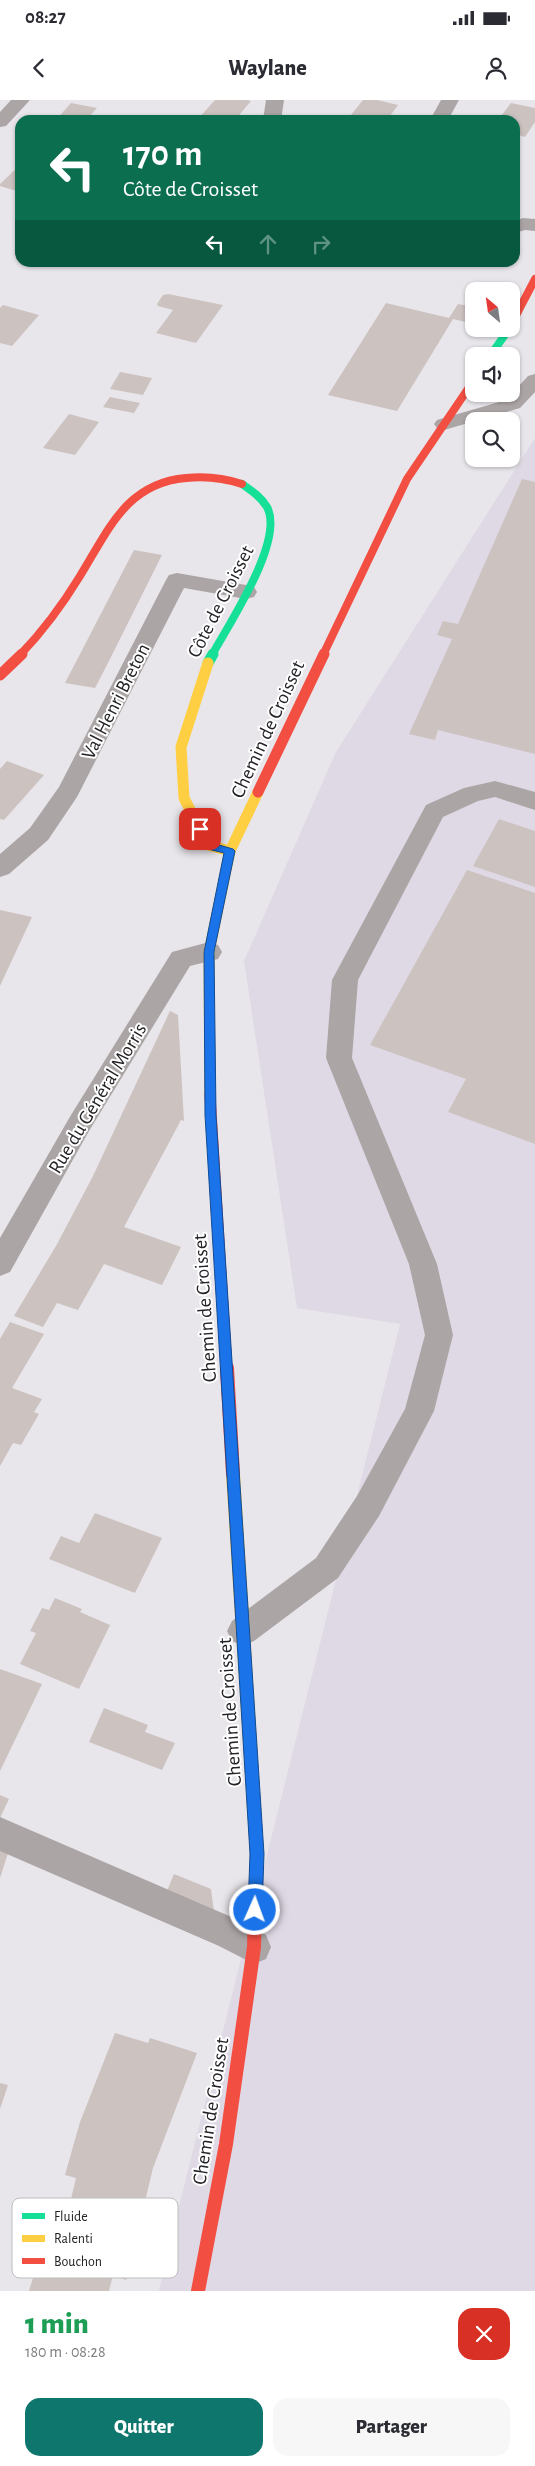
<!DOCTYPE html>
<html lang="fr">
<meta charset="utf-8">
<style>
:root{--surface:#fff;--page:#f7f7f7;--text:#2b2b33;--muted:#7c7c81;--accent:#0f766e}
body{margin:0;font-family:"Alegreya Sans",sans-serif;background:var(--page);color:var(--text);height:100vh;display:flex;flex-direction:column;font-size:19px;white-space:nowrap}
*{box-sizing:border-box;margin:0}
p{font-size:16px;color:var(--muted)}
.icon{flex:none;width:28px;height:28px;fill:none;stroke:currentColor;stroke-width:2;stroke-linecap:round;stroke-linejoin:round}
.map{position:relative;height:2191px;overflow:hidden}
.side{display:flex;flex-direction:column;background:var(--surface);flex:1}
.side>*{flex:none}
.banner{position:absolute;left:15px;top:15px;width:505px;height:152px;border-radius:15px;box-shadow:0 1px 4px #0004;background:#0b6e4f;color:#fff;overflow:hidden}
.needle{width:32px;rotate:331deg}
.controls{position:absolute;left:465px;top:182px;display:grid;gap:10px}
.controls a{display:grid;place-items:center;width:55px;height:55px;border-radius:10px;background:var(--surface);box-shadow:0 1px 4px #0004;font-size:25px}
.pin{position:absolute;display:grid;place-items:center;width:42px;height:42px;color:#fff;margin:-21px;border-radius:10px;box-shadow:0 2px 8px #0006}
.me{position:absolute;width:55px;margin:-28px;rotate:2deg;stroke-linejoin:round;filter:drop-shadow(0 0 4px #0008)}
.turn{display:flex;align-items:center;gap:18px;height:105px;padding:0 25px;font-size:22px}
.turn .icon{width:65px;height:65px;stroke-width:2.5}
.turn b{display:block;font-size:35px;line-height:42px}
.lanes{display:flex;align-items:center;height:48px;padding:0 25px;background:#0003;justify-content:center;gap:25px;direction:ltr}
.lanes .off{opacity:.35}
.round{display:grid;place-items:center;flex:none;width:52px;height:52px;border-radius:15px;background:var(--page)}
.headline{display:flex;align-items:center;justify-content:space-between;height:85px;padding:0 25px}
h1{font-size:30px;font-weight:800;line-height:38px;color:#1e9e55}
.cta{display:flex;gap:10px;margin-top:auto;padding:10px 25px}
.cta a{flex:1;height:58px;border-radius:15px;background:var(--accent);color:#fff;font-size:20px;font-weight:800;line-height:58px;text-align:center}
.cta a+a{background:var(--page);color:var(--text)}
.status{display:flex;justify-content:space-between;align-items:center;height:35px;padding:0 25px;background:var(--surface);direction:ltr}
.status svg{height:14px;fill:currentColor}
header{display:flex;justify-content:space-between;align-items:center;height:65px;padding:0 25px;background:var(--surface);font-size:22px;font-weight:800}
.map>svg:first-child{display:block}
</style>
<div class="status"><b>08:27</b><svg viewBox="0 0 49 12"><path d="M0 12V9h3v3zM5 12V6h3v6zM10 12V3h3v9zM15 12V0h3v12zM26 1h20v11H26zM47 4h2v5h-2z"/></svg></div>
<header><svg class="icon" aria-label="back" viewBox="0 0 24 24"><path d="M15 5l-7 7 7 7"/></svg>Waylane<svg class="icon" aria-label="person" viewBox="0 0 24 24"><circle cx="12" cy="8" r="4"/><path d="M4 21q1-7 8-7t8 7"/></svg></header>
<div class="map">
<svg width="535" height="2191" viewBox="0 0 535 2191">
<rect width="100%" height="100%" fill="#e8e6eb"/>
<path fill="#dfd9e5" d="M535 338V2191H159L168 2150 400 1224 297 1208 244 861 336 652Z"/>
<g fill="#ccc2c0">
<path d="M215 0H247L251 1 235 20H197Z"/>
<path d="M363 0H377L398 5 387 20H347Z"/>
<path d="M71 3 97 8 86 20H56Z"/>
<path d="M511 3 535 8V22L525 37 515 34V20H498Z"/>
<path d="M20 65V92L0 86V84Z"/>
<path d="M168 194 223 205 196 243 156 233 173 210 158 206 157 204 163 195Z"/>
<path d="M386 203 449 218 458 204 474 207V224L453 219 397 311 328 295Z"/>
<path d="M3 205 39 215 12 246 0 243V208Z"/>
<path d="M120 272 152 278 143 295 110 289Z"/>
<path d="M110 297 140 303 134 313 103 307Z"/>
<path d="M69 314 99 322 75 355 43 348Z"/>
<path d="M522 379 535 382V654L438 630 435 640 409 634 452 539 437 535 443 521 458 524Z"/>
<path d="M134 450 162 455 109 561 95 588 65 583Z"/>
<path d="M7 661 44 675 4 720 0 719V669Z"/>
<path d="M499 719 535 731V787L473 766Z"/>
<path d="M467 770 535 793V1044L448 1012 466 979 370 945Z"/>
<path d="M0 810 32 817 0 886Z"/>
<path d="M170 911 178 915 184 1021 181 1020 124 1127 181 1147 162 1185 104 1164 78 1210 57 1203 43 1227 14 1216 56 1146 93 1076Z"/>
<path d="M10 1222 44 1234 12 1288 42 1299 34 1312 39 1314 21 1345 13 1343 0 1366V1239Z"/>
<path d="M95 1413 162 1438 135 1493 49 1459 61 1436 79 1443Z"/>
<path d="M55 1498 82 1509 80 1512 110 1525 79 1589 20 1564 36 1533 30 1531 42 1508 49 1510Z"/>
<path d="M0 1569 42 1584 0 1671Z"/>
<path d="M104 1608 148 1625 145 1632 175 1643 162 1670 89 1642Z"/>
<path d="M0 1695 9 1699 0 1718Z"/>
<path d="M0 1750 8 1753 0 1778Z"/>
<path d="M174 1774 211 1789 215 1820 164 1798Z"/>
<path d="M115 1933 148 1943 150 1938 197 1953 153 2068 126 2180 113 2175 109 2191H29L57 2099 70 2103 76 2078 65 2075 80 2022Z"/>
<path d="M0 1983 8 1985 0 2009Z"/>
</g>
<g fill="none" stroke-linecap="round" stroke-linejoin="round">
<g fill="#aca5a5" fill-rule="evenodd">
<path d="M535 274V292L520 308 444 330 437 328 434 324 437 320 506 300 528 276Z"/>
<path d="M495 681 535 692V710L495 697 478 701 443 717 358 880 352 958 437 1164 453 1235 434 1311 379 1416 338 1478 254 1541 243 1546 232 1541 227 1531 232 1521 316 1458 357 1396 405 1309 425 1235 409 1164 326 958 332 880 426 705 464 688Z"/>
</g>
<g fill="#aca5a5" fill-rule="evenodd">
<path d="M11 0H30L6 26 0 27V12Z"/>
<path d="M266 0H284L281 20H263Z"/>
<path d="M441 0H459L448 20H430Z"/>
<path d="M523 118 535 119V131L525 130 515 133V121Z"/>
<path d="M177 473 246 485 254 487 257 492 254 497 246 499 184 488 77 697 48 740 9 774 0 777V754L30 728 59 687 166 480 169 475Z"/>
<path d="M209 842 218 845 222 852 218 859 190 866 89 1031 10 1172 0 1176V1138L71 1015 172 852Z"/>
<path d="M0 1717 243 1822 266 1835 271 1847 266 1859 254 1864 219 1846 0 1751Z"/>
</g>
<g stroke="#16e098" stroke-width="8">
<path d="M490 256 509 229"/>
<path d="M212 555C229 524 285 440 267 407 261 397 252 391 242 384"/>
</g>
<path stroke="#16e098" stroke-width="11" d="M208 563 213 554"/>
<g stroke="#ffcf43" stroke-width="11">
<path d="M208 563 181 647 184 698 208 745 230 751"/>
<path d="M210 995 209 852 230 751 258 692"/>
</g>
<path stroke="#ffcf43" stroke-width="14" d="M233 1374 257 1754 255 1808"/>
<g stroke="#f24e42" stroke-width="8">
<path d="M511 225 535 179"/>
<path d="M20 555C43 531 63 504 80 476 108 431 126 383 186 378 205 376 224 378 242 384"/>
<path d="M323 555 407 379 474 280"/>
</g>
<g stroke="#f24e42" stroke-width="11">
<path d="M0 575 22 554"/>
<path d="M258 692 324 554"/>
<path d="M210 995 227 1270"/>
</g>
<g stroke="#f24e42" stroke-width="14">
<path d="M227 1268 233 1374"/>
<path d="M198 2191 226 2044 254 1847 255 1808"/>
</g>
</g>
<path fill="#1a73e8" stroke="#114b97" d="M200 726 203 727 212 743 233 749 235 751 214 852 216 1015 264 1754 262 1810 260 1815 255 1817 250 1815 248 1810 250 1754 205 1015 204 852 224 753 204 748 195 729Z"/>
<g text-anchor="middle" stroke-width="4" stroke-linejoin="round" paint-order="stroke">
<g font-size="20" fill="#242226" stroke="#fff">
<text transform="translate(220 501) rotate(-63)" y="7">Côte de Croisset</text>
<text transform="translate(115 601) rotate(-63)" y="7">Val Henri Breton</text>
<text transform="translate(267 629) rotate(-65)" y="7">Chemin de Croisset</text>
<text transform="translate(97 998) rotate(-59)" y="7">Rue du Général Morris</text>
<text transform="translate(204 1208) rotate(-94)" y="7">Chemin de Croisset</text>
<text transform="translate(229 1612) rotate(-94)" y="7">Chemin de Croisset</text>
<text transform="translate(210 2011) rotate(-81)" y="7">Chemin de Croisset</text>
</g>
</g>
<rect x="12" y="2098" width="166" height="80" rx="8" fill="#fff" stroke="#bdbdbe" stroke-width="1"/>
<rect x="22" y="2113" width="23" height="6" fill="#16e098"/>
<rect x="22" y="2135" width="23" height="7" fill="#ffcf43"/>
<rect x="22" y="2158" width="23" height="6" fill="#f24e42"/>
<g font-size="14" fill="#242226">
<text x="54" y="2121">Fluide</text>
<text x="54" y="2143">Ralenti</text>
<text x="54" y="2166">Bouchon</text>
</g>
</svg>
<div class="controls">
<a><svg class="needle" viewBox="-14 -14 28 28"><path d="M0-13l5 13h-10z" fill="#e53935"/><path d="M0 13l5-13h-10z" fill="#7c7c81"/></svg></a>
<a><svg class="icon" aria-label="sound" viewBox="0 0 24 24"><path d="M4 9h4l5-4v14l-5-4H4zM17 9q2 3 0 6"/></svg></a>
<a><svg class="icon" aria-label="search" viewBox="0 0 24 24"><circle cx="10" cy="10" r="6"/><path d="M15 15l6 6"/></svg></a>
</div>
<div class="pin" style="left:200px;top:729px;background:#d93025"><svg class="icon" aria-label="arrive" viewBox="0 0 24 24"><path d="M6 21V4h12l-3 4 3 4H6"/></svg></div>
<svg class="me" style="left:255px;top:1810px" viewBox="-20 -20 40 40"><circle r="17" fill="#1a73e8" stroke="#fff" stroke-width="3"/><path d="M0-11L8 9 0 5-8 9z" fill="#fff"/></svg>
<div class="banner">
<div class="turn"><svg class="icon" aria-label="left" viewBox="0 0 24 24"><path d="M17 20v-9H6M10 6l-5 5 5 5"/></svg><div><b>170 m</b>Côte de Croisset</div></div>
<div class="lanes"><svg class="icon" aria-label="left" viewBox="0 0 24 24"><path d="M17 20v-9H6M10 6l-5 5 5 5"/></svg><svg class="icon off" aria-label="ahead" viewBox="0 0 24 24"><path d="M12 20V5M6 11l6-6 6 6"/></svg><svg class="icon off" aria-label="right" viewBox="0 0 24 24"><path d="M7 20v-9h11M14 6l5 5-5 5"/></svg></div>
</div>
</div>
<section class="side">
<div class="headline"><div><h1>1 min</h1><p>180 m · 08:28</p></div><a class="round" style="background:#d93025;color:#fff"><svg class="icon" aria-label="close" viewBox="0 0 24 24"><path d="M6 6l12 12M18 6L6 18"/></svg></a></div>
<div class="cta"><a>Quitter</a><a>Partager</a></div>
</section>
